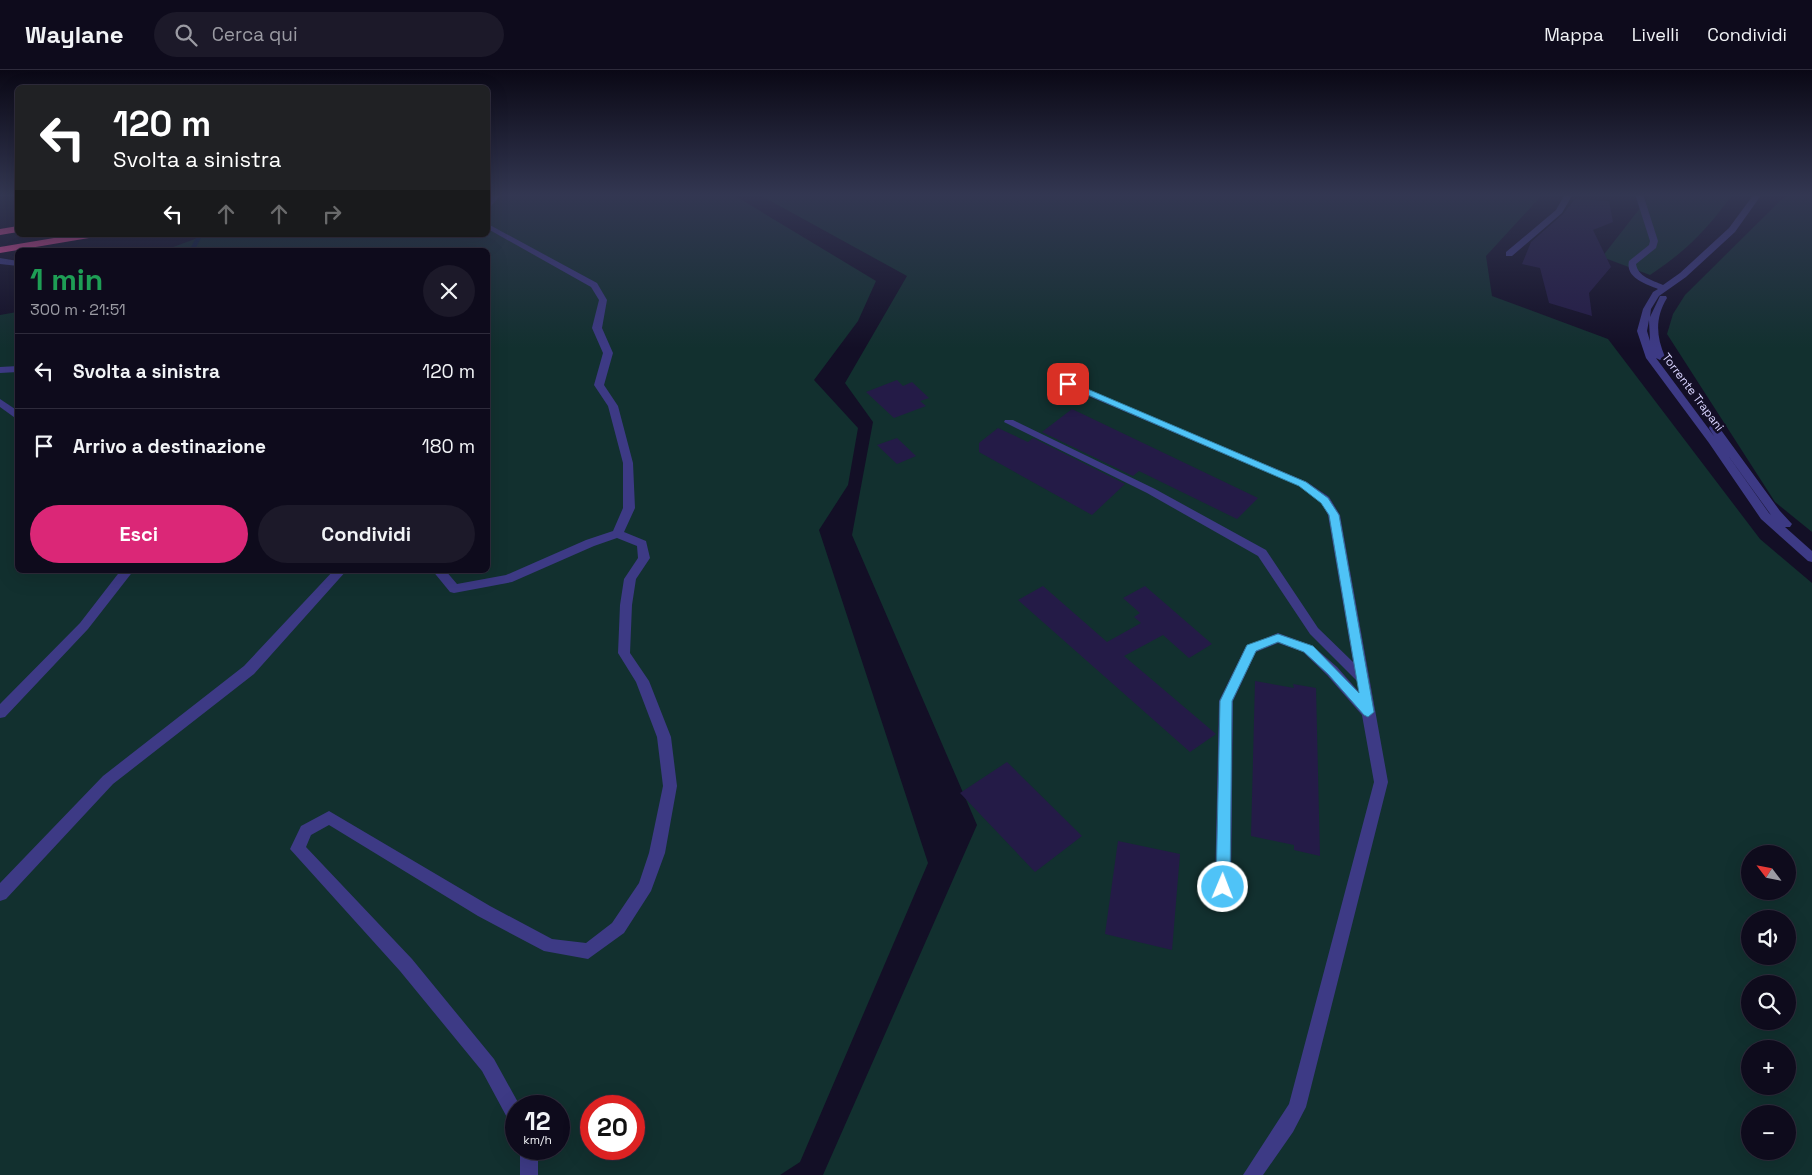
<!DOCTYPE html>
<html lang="it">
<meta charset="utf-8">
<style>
:root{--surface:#0e0b1c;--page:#1c1929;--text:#f1f3f6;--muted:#9b9ba3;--line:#2e2b3b;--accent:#db2777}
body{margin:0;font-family:"Space Grotesk",sans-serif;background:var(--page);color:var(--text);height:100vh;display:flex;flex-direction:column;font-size:19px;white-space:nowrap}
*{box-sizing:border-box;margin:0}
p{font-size:16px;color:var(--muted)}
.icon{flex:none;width:28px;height:28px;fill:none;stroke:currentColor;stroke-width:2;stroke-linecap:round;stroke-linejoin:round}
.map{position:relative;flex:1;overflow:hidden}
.drawer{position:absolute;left:15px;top:178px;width:475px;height:325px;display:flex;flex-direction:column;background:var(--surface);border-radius:8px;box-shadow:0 5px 20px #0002,0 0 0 1px var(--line)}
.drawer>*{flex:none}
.banner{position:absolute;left:15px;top:15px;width:475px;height:152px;border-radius:8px;box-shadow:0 5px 20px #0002,0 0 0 1px var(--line);background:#202124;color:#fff;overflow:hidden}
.needle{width:32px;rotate:302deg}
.fabs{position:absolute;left:1741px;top:775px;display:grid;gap:10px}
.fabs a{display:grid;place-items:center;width:55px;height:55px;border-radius:50%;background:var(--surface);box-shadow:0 5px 20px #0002,0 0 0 1px var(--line);font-size:25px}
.speed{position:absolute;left:505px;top:1025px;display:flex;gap:10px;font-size:25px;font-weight:700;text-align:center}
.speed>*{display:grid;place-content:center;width:65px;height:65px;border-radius:50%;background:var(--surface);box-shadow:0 5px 20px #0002,0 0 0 1px var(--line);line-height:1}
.speed small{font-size:12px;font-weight:400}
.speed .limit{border:8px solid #d22;background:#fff;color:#111}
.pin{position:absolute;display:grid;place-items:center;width:42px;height:42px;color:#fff;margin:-21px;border-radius:10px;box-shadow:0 2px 8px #0006}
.me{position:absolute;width:55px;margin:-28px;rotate:1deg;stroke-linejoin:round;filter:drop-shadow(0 0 4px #0008)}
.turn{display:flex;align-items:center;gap:18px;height:105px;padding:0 15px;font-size:22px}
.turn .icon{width:65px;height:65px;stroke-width:2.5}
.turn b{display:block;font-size:35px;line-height:42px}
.lanes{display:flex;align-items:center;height:48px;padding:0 15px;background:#0003;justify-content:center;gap:25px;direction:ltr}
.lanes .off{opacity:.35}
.round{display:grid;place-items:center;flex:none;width:52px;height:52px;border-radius:26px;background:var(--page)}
.summary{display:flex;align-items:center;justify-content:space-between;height:85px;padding:0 15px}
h1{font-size:30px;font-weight:700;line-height:38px;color:#1e9e55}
.primary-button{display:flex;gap:10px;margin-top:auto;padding:10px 15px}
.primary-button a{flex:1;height:58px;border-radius:30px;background:var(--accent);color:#fff;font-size:20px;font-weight:700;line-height:58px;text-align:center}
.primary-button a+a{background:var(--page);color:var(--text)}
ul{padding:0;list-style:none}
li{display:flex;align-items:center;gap:15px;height:75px;padding:0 15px;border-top:1px solid var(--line)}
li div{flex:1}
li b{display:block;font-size:19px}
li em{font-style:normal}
header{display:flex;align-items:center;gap:30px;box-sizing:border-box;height:70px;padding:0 25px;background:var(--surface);border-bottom:1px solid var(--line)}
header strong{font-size:24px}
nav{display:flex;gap:28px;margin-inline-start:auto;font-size:18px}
.search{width:350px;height:45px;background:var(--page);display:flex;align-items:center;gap:12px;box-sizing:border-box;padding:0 18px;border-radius:28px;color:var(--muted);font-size:19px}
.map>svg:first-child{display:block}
</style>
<header>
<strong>Waylane</strong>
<div class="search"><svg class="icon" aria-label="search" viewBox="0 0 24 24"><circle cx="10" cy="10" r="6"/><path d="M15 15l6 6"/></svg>Cerca qui</div>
<nav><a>Mappa</a><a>Livelli</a><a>Condividi</a></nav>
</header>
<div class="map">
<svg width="1812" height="1105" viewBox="0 0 1812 1105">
<rect width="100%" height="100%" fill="#130f26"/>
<g fill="#12302f" fill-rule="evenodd">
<path d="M488 124H732L876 211 858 251 814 310 858 358 848 415 819 460 928 793 800 1092 780 1105H0V245L17 242 18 500H488V180H165L206 165H488ZM516 1036H559V1079H516ZM591 1036H634V1079H591Z"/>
<path d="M758 124H1543L1486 186 1492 226 1608 269 1760 469 1812 513V1105H823L977 755 852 465 873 352 845 313 907 206ZM1750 784H1788V821H1750ZM1750 849H1788V886H1750ZM1750 914H1788V951H1750ZM1750 979H1788V1016H1750ZM1750 1044H1788V1081H1750Z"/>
<path d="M1651 124H1733C1706 160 1689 179 1650 205L1602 187Z"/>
<path d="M1787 124H1812V462L1775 432 1667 264 1673 244 1685 225Z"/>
</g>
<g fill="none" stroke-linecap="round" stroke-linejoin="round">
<path stroke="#0a1f44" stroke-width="4.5" d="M192 180 200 165"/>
</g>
<g fill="#241b47">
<path d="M1575 129 1609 131 1613 152 1593 160 1611 197 1589 223 1592 246 1549 233 1540 198 1522 194 1531 172 1563 144Z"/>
<path d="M897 310 903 316 912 312 929 328 920 331 926 336 894 348 866 322Z"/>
<path d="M1072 339 1258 428 1237 449 1139 401 1133 406 1042 362Z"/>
<path d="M998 358 1028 372 1033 368 1125 414 1092 445 979 382V373Z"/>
<path d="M897 368 916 386 897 394 877 375Z"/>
<path d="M1043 516 1107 572 1141 553 1134 547 1140 543 1123 528 1145 516 1212 574 1189 588 1163 565 1124 586 1216 664 1190 682 1018 530Z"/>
<path d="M1255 611 1294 618 1293 614 1316 618 1320 786 1294 780V775L1251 766Z"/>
<path d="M1007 692 1082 766 1035 802 960 723Z"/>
<path d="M1118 771 1180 784 1172 880 1105 864Z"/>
</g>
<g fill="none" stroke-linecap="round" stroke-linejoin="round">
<g fill="#3d3a85" fill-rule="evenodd">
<path d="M494 124H502L491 136H488V130Z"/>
<path d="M1565 124H1573L1562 143 1512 186H1506V182L1556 140Z"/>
<path d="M1635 124H1643L1658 171 1656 178 1636 194C1638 207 1652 210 1663 215L1680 203 1729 158 1754 124H1762L1735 162 1686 207 1659 226 1651 239 1650 247 1660 226H1666L1667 228C1655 248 1656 266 1665 287L1660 290 1656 288 1714 366 1709 358 1710 356H1718L1780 441 1792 454 1790 457H1785L1812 481V492L1808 491 1761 449 1709 373 1646 288 1637 261 1643 239 1653 222 1658 219C1646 214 1625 208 1629 191L1649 175 1650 171ZM1649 250 1650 271 1647 261ZM1727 384 1771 445 1769 443Z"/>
<path d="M488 154 597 213 607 230 602 258 613 283 604 315 618 336 633 393 635 438 624 462 646 471 650 488 636 509 632 535 630 583 649 611 671 667 677 716 665 783 651 821 624 863 588 889 544 881 478 846 329 755 311 765 306 777 412 889 494 989 520 1036H516V1056L510 1053 482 1001 400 901 290 779 301 756 329 741 490 836 552 869 586 873 612 853 639 813 649 783 663 716 657 667 636 612 618 583 620 535 624 509 638 488 637 476 617 468 594 476 512 512 454 523 450 522 432 500H445L457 514 506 505 586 470 613 461 623 438V393L608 336 594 315 603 283 592 258 599 230 591 217 488 159Z"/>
<path d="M0 188 18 191V196L0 194Z"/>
<path d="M18 296V302L0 303V297Z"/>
<path d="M1068 311 1307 412 1329 427 1340 445 1388 712 1306 1037 1293 1062 1263 1105H1243L1289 1034 1374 712 1362 645 1327 605 1303 582 1278 573 1256 582 1233 631 1231 817 1228 822 1223 824 1218 822 1215 817 1219 631 1246 576 1278 563 1313 576 1337 597 1359 622 1357 611 1310 564 1258 486 1147 423 1004 352 1005 350H1013L1155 419 1266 480 1318 558 1353 592 1328 445 1321 432 1299 416 1065 316V312Z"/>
<path d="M0 329 18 341V350L0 337Z"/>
<path d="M121 500H134L88 559 5 647 0 648V634L80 553Z"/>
<path d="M334 500H347L254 604 113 714 6 829 0 831V813L103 706 244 596Z"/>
<rect x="520" y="1079" width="18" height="26"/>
</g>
<g fill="#ff4fa3" fill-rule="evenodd">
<path d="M18 156V162L0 165V159Z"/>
<path d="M72 165H94L89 168 0 183V177Z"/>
</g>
</g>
<linearGradient id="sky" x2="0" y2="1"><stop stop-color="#0a0815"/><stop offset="0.45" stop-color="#333752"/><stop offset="1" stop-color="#333752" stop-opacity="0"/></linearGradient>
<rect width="1812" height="278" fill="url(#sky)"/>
<path fill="#4fc3f7" stroke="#337fa1" d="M1065 312H1071L1306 412 1328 428 1339 445 1374 642 1368 647 1364 645 1328 604 1304 582 1278 572 1256 581 1232 631 1230 817 1228 822 1223 823 1218 822 1216 817 1220 631 1247 575 1278 564 1313 576 1359 623 1329 445 1321 433 1299 416 1065 315Z"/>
<g text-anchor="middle" stroke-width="5" stroke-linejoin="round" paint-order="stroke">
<g font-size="12" fill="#d9d4ff" stroke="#130f26">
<text transform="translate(1693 322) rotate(53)" y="4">Torrente Trapani</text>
</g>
</g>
</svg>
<div class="fabs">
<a><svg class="needle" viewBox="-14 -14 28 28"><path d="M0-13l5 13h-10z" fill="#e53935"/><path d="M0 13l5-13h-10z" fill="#9b9ba3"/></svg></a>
<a><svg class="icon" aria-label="sound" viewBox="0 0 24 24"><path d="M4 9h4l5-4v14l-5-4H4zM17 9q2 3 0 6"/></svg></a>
<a><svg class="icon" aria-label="search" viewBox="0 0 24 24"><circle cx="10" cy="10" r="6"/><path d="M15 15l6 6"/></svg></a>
<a>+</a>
<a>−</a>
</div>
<div class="speed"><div>12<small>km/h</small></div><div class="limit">20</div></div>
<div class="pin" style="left:1068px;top:314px;background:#d93025"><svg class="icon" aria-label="arrive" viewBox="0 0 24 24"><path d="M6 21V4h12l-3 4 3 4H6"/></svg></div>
<svg class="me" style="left:1223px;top:817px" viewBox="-20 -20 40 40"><circle r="17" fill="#4fc3f7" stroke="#fff" stroke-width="3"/><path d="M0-11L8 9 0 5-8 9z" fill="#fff"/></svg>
<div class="banner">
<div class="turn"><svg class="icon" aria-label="left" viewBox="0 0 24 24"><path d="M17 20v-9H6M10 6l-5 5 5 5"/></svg><div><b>120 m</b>Svolta a sinistra</div></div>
<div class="lanes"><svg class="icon" aria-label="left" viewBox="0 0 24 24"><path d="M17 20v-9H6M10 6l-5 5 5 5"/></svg><svg class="icon off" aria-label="ahead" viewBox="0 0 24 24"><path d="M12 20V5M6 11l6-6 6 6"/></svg><svg class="icon off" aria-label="ahead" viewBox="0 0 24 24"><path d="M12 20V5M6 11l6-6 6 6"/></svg><svg class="icon off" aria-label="right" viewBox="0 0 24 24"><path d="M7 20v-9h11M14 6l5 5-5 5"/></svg></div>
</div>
<section class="drawer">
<div class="summary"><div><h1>1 min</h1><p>300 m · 21:51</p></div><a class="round"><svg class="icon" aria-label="close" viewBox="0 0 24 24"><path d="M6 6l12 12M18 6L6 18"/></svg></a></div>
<ul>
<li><svg class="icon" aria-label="left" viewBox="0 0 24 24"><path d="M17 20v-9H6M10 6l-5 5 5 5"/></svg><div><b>Svolta a sinistra</b></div><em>120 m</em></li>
<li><svg class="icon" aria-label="arrive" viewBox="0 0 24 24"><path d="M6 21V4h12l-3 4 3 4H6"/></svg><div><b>Arrivo a destinazione</b></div><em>180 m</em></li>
</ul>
<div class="primary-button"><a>Esci</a><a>Condividi</a></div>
</section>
</div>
